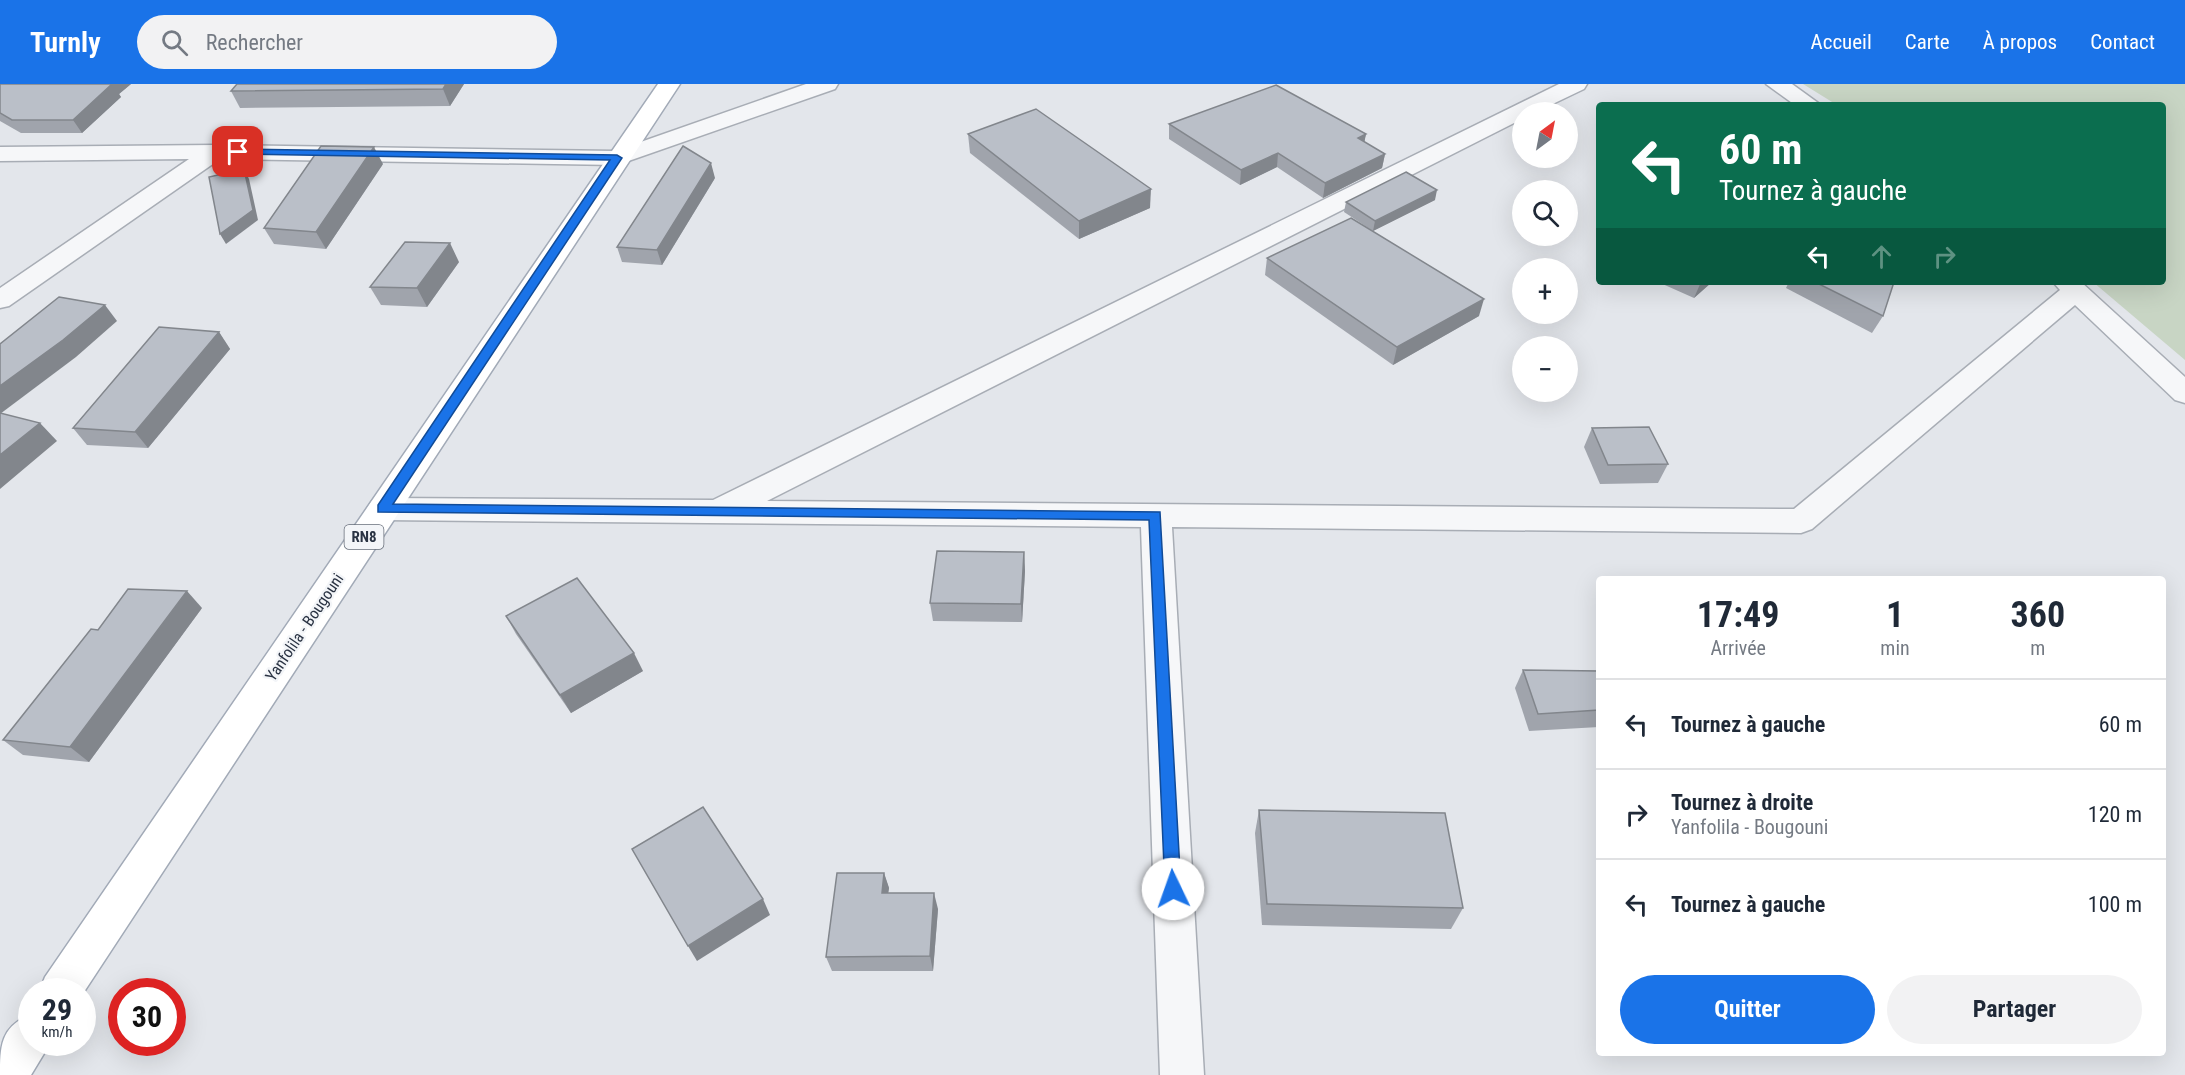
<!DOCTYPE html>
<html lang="fr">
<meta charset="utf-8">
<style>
:root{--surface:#fff;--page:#f2f2f3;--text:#1f2937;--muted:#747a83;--line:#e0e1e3;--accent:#1a73e8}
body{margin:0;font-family:"Roboto Condensed",sans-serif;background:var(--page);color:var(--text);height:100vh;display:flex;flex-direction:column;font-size:22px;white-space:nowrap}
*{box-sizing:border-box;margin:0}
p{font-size:20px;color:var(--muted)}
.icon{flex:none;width:33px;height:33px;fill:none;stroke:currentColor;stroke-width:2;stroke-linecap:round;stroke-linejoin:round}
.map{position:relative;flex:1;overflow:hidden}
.sheet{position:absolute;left:1596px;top:492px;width:570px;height:480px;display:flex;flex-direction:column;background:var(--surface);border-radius:6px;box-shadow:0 6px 24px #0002}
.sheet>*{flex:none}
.guide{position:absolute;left:1596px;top:18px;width:570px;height:183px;border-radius:6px;box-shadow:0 6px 24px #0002;background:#0b6e4f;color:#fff;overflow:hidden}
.needle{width:39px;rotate:32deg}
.controls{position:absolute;left:1512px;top:18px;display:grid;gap:12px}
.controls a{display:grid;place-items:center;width:66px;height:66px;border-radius:50%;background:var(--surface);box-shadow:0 6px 24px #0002;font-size:30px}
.speed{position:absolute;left:18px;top:894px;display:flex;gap:12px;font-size:30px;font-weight:700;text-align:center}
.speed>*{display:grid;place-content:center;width:78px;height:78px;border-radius:50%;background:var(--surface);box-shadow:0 6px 24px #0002;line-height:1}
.speed small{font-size:15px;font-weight:400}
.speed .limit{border:9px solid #d22;background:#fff;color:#111}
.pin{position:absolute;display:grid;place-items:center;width:51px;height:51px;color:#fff;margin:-26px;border-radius:12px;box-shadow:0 3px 9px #0006}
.me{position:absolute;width:66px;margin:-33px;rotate:357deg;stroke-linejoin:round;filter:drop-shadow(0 0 4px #0008)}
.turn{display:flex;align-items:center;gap:21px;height:126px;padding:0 24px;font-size:27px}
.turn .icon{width:78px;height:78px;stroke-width:2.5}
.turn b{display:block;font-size:42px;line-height:51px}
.lanes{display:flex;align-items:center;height:57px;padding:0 24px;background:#0003;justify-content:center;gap:30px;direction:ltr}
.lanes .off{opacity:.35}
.eta{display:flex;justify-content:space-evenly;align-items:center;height:102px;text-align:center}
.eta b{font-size:36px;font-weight:700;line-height:42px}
.button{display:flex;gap:12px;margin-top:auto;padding:12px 24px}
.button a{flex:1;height:69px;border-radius:36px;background:var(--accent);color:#fff;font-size:24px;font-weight:700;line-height:69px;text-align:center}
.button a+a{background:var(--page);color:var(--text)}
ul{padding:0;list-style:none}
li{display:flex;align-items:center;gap:18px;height:90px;padding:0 24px;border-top:2px solid var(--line)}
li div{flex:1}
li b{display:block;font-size:22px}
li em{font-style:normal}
header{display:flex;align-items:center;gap:36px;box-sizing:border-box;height:84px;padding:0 30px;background:var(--accent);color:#fff}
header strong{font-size:28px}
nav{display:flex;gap:33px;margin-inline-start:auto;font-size:21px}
.search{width:420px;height:54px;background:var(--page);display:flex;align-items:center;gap:15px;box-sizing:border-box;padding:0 21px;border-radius:33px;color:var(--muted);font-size:22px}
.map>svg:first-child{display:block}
</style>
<header>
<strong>Turnly</strong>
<div class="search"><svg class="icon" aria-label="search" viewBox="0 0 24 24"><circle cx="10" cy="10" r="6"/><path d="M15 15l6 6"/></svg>Rechercher</div>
<nav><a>Accueil</a><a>Carte</a><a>À propos</a><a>Contact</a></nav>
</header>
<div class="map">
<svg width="2185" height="991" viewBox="0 0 2185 991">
<rect width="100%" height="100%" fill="#e3e6eb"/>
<path fill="#c8d5c4" d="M1803 0H2185V276L2093 198H2163V21H1837Z"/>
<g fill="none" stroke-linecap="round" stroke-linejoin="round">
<defs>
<g id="minor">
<path d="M806 0H838L835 5 617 81 220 75 9 222 0 224V204L189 75 0 77V63L215 61 615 67Z"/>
<path d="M1559 0H1587L1584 5 1536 28H1522V35L767 417 1794 425 2060 206 2053 198H2081L2185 293V319L2175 316 2075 221 1812 445 1801 449 1172 443 1204 991H1160L1141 443 383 436 372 433 367 425 372 417 383 414 713 416Z"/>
<path d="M1766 0H1792L1821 21H1795Z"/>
</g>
<g id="primary">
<path d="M658 0H680L82 911V908H39L45 893Z"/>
<path d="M32 930V958H51L31 991H0C0 961 1 942 32 930Z"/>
</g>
</defs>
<use href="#minor" stroke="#a8adb5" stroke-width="3"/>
<use href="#primary" stroke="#a2aab7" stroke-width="3"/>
<use href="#minor" fill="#f6f7f9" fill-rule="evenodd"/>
<use href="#primary" fill="#fff" fill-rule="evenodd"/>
</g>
<g fill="#a0a4ac">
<path d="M0 0H131L119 10 121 13 82 49H21L0 37Z"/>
<path d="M237 0H464L450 22 240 24 231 7Z"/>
<path d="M1169 40 1366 50 1364 58 1385 70 1382 84 1323 114 1277 83 1240 101 1169 55Z"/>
<path d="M968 50 1150 124 1079 155 970 69Z"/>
<path d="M383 80 326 165 274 160 264 144Z"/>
<path d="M715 94 662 181 622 178 617 163Z"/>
<path d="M1435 116 1373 147 1344 128 1346 118Z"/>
<path d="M1267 174 1479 232 1393 281 1265 191Z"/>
<path d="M459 178 427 223 381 221 370 203Z"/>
<path d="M1658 198H1712L1694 214Z"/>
<path d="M1789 198H1894L1883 232 1872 249 1786 204Z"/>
<path d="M219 248 230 265 148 364 87 361 73 344Z"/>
<path d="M1592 344 1668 380 1658 399 1600 400 1584 363Z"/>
<path d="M1024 468 1025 487 1022 538 933 537 930 519Z"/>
<path d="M202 524 89 678 23 671 3 656Z"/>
<path d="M506 532 643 587 571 629 516 550Z"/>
<path d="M1523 586 1599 587V643L1529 647 1515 604Z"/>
<path d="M1259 726 1463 824 1451 845 1262 841 1255 749Z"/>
<path d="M884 789 889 804 888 809 938 825 933 887H832L826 873Z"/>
</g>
<g fill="#82868c">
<path d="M108 0H131L119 10 121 13 82 49 73 36Z"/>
<path d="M446 0H464L450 22 443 5Z"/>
<path d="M1366 50 1363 65 1358 54Z"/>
<path d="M374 63 383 80 326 165 316 148Z"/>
<path d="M1278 69 1277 83 1240 101 1241 86Z"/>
<path d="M1385 70 1382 84 1323 114 1325 99Z"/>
<path d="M711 79 715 94 662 181 657 166Z"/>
<path d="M244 85 249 95 258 136 226 160 220 150Z"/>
<path d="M1151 105 1150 124 1079 155V137Z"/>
<path d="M1437 106 1435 116 1373 147 1375 137Z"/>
<path d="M450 159 459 178 427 223 417 204Z"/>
<path d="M1701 198H1712L1694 214Z"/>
<path d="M1484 215 1479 232 1393 281 1397 263Z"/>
<path d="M105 221 117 237 76 273 0 330V302Z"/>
<path d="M219 248 230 265 148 364 135 348Z"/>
<path d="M40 339 57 357 0 405V371Z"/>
<path d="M1024 468 1025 487 1022 538 1021 520Z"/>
<path d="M187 507 202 524 89 678 70 663Z"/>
<path d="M634 569 643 587 571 629 560 611Z"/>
<path d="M884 789 889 804 886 824 882 809Z"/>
<path d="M934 809 938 825 933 887 930 872Z"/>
<path d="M763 815 770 831 697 877 688 862Z"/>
</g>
<g fill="#babfc8" stroke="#82868c" stroke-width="1.5">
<path d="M0 0H112L73 36H12L0 29Z"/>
<path d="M237 0H446L443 5 231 7Z"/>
<path d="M1276 1 1366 50 1358 54 1385 70 1325 99 1278 69 1241 86 1169 40Z"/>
<path d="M1036 25 1151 105 1079 137 968 50Z"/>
<path d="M321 62 374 63 316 148 264 144Z"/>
<path d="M683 62 711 79 657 166 617 163Z"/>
<path d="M244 85 253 126 220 150 209 93Z"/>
<path d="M1406 88 1437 106 1375 137 1346 118Z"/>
<path d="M1351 134 1484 215 1397 263 1267 174Z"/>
<path d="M405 158 450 159 417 204 370 203Z"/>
<path d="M1815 198H1894L1883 232Z"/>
<path d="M59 213 105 221 63 256 0 302V260Z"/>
<path d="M159 243 219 248 135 348 73 344Z"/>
<path d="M0 329 40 339 0 371Z"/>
<path d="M1649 343 1668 380 1608 381 1592 344Z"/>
<path d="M937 467 1024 468 1021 520 930 519Z"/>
<path d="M577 494 634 569 560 611 506 532Z"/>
<path d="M128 505 187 507 70 663 3 656 91 545 98 546Z"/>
<path d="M1523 586 1599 587V626L1538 630Z"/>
<path d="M703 723 763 815 688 862 632 765Z"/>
<path d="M1259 726 1445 729 1463 824 1267 820Z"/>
<path d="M837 789H884L882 809H934L930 872 826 873Z"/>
</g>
<path fill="#1a73e8" stroke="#114b97" stroke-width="1.5" d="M238 65 617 71 622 74 393 420 1160 428 1181 805 1179 810 1173 812 1167 810 1165 805 1149 436 378 428V421L610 76 235 70 234 68Z"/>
<g text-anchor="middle" stroke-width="4.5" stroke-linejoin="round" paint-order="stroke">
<rect fill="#f3f5f8" stroke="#666d79" stroke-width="1.5" x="344.5" y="441" width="39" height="24" rx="4.5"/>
<g font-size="15" font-weight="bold" fill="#2a3343">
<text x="364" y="458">RN8</text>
</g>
<g font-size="16" fill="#2a3343" stroke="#f3f5f8">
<text transform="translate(304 543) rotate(-56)" y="6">Yanfolila - Bougouni</text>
</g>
</g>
</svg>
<div class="controls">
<a><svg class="needle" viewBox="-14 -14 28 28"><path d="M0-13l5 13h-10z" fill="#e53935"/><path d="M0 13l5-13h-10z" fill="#747a83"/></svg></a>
<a><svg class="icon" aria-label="search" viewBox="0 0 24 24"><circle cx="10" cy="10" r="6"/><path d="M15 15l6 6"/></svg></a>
<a>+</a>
<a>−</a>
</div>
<div class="speed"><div>29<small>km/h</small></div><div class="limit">30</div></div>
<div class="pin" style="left:238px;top:68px;background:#d93025"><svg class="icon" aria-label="arrive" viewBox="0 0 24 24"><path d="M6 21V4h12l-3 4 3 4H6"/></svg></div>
<svg class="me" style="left:1173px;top:805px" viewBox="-20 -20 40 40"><circle r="19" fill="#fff"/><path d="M0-13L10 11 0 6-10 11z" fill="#1a73e8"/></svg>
<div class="guide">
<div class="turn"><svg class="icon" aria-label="left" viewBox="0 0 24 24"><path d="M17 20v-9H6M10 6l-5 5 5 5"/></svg><div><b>60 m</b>Tournez à gauche</div></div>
<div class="lanes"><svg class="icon" aria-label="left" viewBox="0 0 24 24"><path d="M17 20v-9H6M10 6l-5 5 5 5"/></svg><svg class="icon off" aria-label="ahead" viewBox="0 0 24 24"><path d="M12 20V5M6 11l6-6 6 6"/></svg><svg class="icon off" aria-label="right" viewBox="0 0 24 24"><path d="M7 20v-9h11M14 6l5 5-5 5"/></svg></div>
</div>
<section class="sheet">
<div class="eta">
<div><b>17:49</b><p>Arrivée</p></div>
<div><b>1</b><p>min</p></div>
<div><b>360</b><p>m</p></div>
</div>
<ul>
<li><svg class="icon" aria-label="left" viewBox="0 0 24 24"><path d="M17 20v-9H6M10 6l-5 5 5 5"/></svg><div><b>Tournez à gauche</b></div><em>60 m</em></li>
<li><svg class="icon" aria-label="right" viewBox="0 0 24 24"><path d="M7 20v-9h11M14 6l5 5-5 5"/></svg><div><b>Tournez à droite</b><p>Yanfolila - Bougouni</p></div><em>120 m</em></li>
<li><svg class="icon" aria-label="left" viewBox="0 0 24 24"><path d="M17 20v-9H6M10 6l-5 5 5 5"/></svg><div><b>Tournez à gauche</b></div><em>100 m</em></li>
</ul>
<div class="button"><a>Quitter</a><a>Partager</a></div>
</section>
</div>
